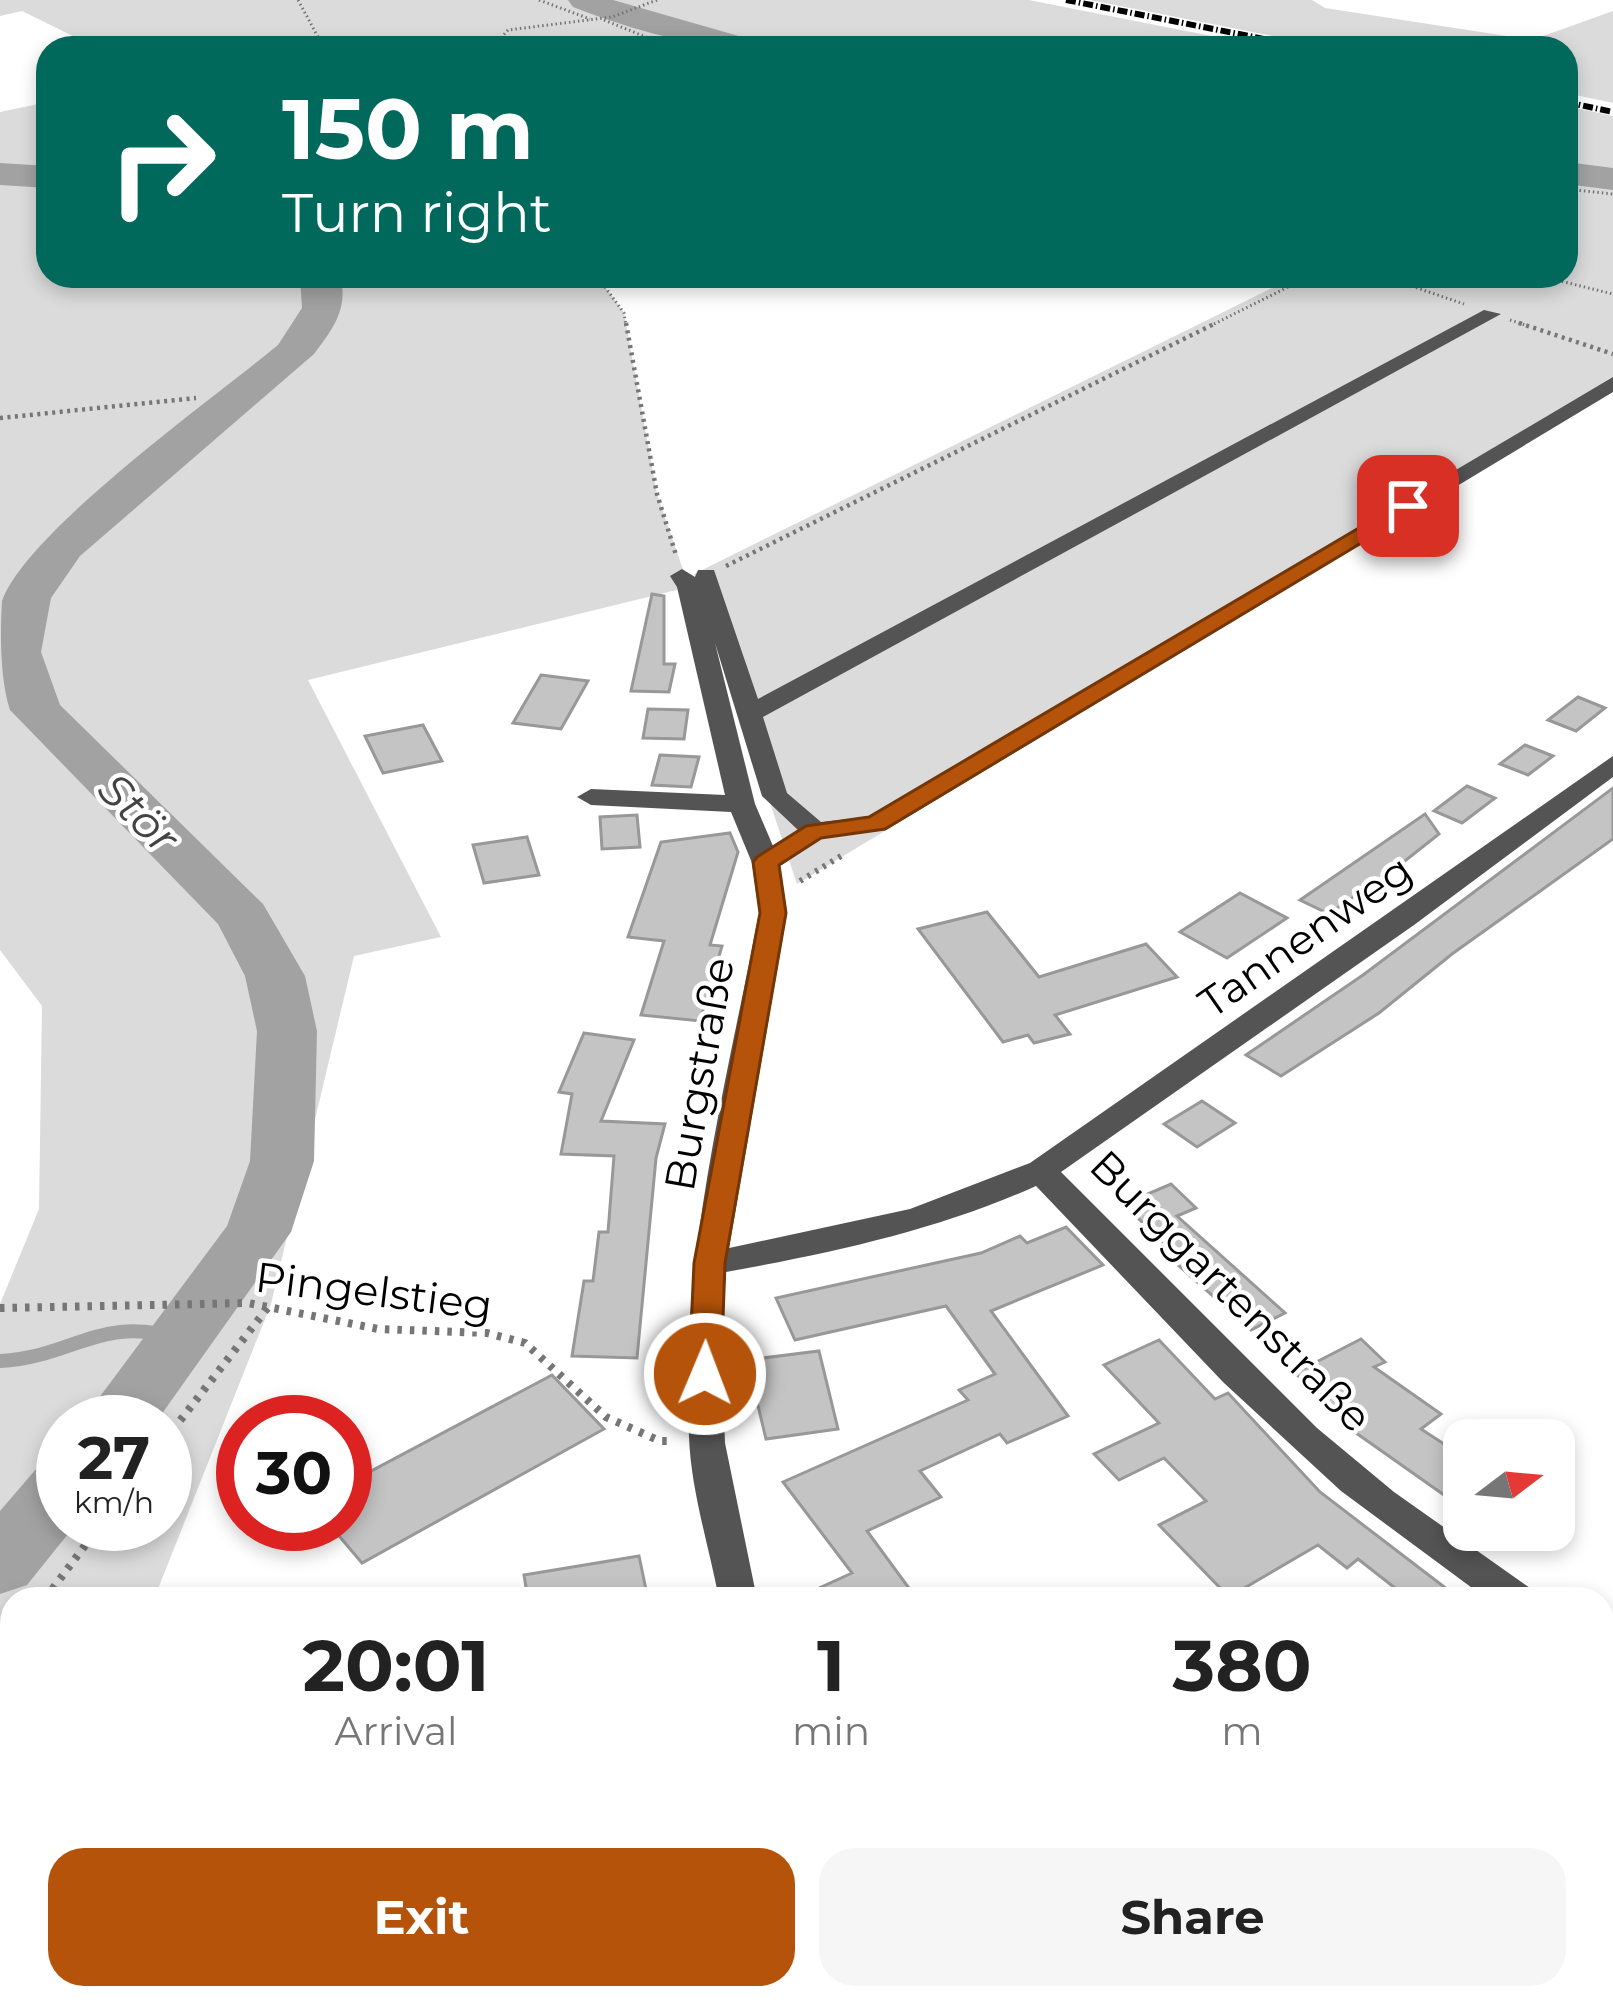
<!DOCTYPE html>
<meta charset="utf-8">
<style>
:root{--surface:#fff;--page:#f6f6f6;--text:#222;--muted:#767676;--accent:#b45309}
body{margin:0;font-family:Montserrat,sans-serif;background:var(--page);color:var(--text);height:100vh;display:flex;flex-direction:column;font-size:45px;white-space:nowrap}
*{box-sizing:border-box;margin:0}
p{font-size:39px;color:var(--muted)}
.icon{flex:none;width:66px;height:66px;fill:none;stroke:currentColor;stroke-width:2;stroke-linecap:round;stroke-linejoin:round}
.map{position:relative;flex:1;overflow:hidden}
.sheet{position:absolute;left:0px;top:1587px;width:1614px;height:423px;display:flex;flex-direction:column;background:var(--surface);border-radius:36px 36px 0 0;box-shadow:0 6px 18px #0003}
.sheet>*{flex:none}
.top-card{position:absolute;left:36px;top:36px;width:1542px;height:252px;border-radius:36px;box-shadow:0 6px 18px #0003;background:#00695c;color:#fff;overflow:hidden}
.needle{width:78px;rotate:74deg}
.tools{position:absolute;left:1443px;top:1419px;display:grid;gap:24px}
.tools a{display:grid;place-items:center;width:132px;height:132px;border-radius:24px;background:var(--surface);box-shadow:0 6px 18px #0003;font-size:60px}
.speed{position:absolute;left:36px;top:1395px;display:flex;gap:24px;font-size:60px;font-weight:700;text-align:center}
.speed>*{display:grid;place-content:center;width:156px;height:156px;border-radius:50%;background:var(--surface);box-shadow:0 6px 18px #0003;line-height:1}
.speed small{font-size:30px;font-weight:400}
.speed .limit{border:18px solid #d22;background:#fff;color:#111}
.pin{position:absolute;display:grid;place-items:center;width:102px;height:102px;color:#fff;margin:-51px;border-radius:24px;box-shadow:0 6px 18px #0006}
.me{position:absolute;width:132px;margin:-66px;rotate:1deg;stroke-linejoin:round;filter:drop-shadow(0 0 9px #0008)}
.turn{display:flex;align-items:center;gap:42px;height:252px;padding:0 48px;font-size:54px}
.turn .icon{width:156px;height:156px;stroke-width:2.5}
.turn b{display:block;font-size:84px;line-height:102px}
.eta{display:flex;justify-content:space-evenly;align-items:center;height:204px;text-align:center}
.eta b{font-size:72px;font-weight:700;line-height:84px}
.cta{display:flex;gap:24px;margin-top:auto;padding:24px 48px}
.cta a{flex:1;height:138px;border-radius:36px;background:var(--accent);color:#fff;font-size:48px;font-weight:700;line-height:138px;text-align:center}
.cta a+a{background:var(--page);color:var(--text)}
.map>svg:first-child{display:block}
</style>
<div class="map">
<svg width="1613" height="2009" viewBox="0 0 1613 2009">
<rect width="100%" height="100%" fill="#fff"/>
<g fill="#dbdbdb" fill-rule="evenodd">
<path d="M0 0H1029L1272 48H97L22 11 0 16Z"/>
<path d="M1089 0H1312L1325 8 1532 40 1613 11V103L1566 93V48H1334Z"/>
<path d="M48 102V276H597L624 313 657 494 689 587 308 680 441 937 354 956 271 1304 154 1599H12V1998H204L209 2009H0V1304L39 1209 42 1006 0 950V112ZM63 1422H165V1524H63Z"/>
<path d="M1566 106 1613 116V391L797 884 694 574 1296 276H1566Z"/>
</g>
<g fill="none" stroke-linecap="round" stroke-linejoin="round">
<path stroke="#a2a2a2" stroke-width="14" d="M0 1361C75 1357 101 1313 183 1340"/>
<g fill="#a2a2a2" fill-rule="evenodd">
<path d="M568 0H613L756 41 761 48C694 48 636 31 573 7Z"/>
<path d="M1566 162 1613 168V190L1566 184Z"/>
<path d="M0 163 48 166V188L0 185Z"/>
<path d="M300 276H340C349 308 333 329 314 354L80 556 51 598 41 652 60 705 263 904 305 976 317 1031 314 1161 291 1232 156 1422H81L227 1226 250 1161 257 1031 245 976 218 924 10 710C0 680 0 633 2 601 27 531 214 398 278 345L302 308Z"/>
<path d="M63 1460V1524H76L27 1585 0 1594V1511L37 1468Z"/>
</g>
</g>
<g fill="#c4c4c4" stroke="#989898" stroke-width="3">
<path d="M652 594 664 596V664H675L669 692 631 691Z"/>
<path d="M541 675 588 681 561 729 513 723Z"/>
<path d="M1578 697 1605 708 1576 731 1548 720Z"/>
<path d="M648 709 688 710 684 739 643 738Z"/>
<path d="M423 725 442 761 383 773 365 736Z"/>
<path d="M1525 745 1553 756 1528 775 1500 764Z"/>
<path d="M660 755 699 757 691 787 652 785Z"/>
<path d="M1467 786 1495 798 1462 823 1434 811Z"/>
<path d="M1613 788V839L1452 954 1379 1013 1281 1076 1246 1055 1363 975Z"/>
<path d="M1425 814 1439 834 1396 868 1329 914 1300 900Z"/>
<path d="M637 815 640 847 602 849 600 817Z"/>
<path d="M730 833 738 852 710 945 722 946 700 1021 641 1015 664 941 628 937 661 842Z"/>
<path d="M527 837 539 875 484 883 473 845Z"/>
<path d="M1240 893 1287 918 1227 958 1180 932Z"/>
<path d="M987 912 1039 977 1146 944 1177 977 1055 1015 1070 1034 1034 1043 1028 1035 1003 1042 918 929Z"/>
<path d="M584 1033 634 1040 601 1121 665 1124 656 1158 637 1358 572 1356 584 1281H593L599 1232H608L614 1156 561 1154 572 1094 559 1092Z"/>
<path d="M1202 1101 1235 1123 1197 1147 1164 1124Z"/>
<path d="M1171 1184 1196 1208 1177 1216 1285 1313 1251 1330 1160 1249 1166 1246 1124 1204Z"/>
<path d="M1066 1227 1103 1265 991 1311 1068 1416 1007 1443 1000 1434 920 1471 941 1497 867 1531 917 1599H795L852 1573 783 1482 968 1400 959 1390 995 1374 946 1306 795 1340 776 1298 981 1253 1020 1236 1027 1243Z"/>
<path d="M1361 1339 1385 1362 1374 1367 1441 1414 1421 1429 1464 1457V1509L1349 1428 1352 1425 1295 1373Z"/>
<path d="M1159 1340 1215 1399 1228 1393 1320 1492 1460 1599H1409L1358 1559 1347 1568 1318 1545 1229 1597 1159 1525 1206 1501 1164 1458 1119 1480 1094 1454 1159 1423 1104 1365Z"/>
<path d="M819 1351 838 1429 766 1439 747 1360Z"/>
<path d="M552 1375 604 1429 362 1563 329 1524H345V1485Z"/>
<path d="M639 1556 648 1599H607L605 1591 528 1599 524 1575Z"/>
</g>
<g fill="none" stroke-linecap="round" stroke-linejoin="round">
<g stroke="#767676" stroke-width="3" stroke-dasharray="1.5 3" stroke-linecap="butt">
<path d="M298 0 324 48"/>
<path d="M539 0 590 19"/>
<path d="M604 20 673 48"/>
<path d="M492 48 508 30 612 17 657 0"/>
<path d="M1566 189 1613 194"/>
<path d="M597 276 624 313 626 326"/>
<path d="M1382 276 1464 304"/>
<path d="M1540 276 1613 294"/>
<path d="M1510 320 1528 326"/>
<path d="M1210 326 1310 276"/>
</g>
<g stroke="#767676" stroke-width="4.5" stroke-dasharray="3 4.5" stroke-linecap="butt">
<path d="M626 323 657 494 676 555"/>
<path d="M1519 323 1613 354"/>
<path d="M0 418 196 398"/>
<path d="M726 566 1216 323"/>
</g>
<path stroke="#767676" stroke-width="6" stroke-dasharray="3 6" stroke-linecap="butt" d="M800 881 846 853"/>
<g stroke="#767676" stroke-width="8" stroke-dasharray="4.5 8" stroke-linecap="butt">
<path d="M0 1308 248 1303 378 1329 487 1333 525 1343 606 1417 660 1441H673"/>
<path d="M165 1440 269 1306"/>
<path d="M45 1599 101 1524"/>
<path d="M0 1651 12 1637"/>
</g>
<g fill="#545454" fill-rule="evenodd">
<path d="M1484 310 1501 314 763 717 787 793 821 822 869 817 1613 377V392L886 830 822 838 780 866 787 913 729 1248 910 1209 1030 1163 1613 756V777L1414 925 1061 1172 1317 1428 1394 1492 1530 1588 1535 1599H1487L1341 1491 1224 1383 1036 1186C938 1230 832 1253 726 1272L721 1339 725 1443 757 1599H719C709 1546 691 1491 689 1437 679 1260 726 1086 759 913L752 863 731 812 591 805 577 797 591 789 725 795 677 587 670 576 682 569 695 577 698 570H714L758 699ZM715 643 762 796 798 830 773 846 755 804Z"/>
<path d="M1602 1636 1613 1640V1674L1602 1670Z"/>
<path d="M1602 1964 1613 1966V2006L1586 1998H1602Z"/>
<path d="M712 1998H761L756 2009H707Z"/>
</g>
<g stroke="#000" stroke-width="6" stroke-dasharray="10 3 1.5 3" stroke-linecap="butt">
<path d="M1066 0 1310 48"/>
<path d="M1566 102 1613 112"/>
</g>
</g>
<path fill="#b45309" stroke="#753606" stroke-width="3" d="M1408 499 1419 506 1416 510 885 829 821 838 779 865 786 913 725 1263 721 1374 716 1382H693L689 1374 694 1263 760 913 753 862 757 857 806 826 869 817Z"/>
<g text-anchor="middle" stroke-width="9" stroke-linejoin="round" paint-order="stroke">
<g font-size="42" fill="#000" stroke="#fff">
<text transform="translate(1305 936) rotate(-35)" y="15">Tannenweg</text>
<text transform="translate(699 1074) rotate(-80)" y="15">Burgstraße</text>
<text transform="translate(374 1291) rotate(7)" y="15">Pingelstieg</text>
<text transform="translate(1231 1291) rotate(45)" y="15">Burggartenstraße</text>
</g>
<g font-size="45" font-style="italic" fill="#434343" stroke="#fff">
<text transform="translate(139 813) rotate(45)" y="16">Stör</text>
</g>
</g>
</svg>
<div class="tools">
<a><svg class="needle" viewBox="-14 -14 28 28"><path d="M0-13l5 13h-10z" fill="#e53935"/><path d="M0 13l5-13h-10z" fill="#767676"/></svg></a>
</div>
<div class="speed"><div>27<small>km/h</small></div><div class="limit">30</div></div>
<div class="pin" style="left:1408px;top:506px;background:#d93025"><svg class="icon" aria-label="arrive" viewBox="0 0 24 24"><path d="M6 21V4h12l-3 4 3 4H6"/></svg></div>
<svg class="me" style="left:705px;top:1374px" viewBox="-20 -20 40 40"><circle r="17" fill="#b45309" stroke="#fff" stroke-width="3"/><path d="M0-11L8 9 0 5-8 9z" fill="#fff"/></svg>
<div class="top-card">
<div class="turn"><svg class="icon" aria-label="right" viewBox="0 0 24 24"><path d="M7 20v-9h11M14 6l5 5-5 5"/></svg><div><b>150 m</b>Turn right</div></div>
</div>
<section class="sheet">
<div class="eta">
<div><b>20:01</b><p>Arrival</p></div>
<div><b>1</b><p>min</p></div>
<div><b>380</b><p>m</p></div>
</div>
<div class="cta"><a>Exit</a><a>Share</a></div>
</section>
</div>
